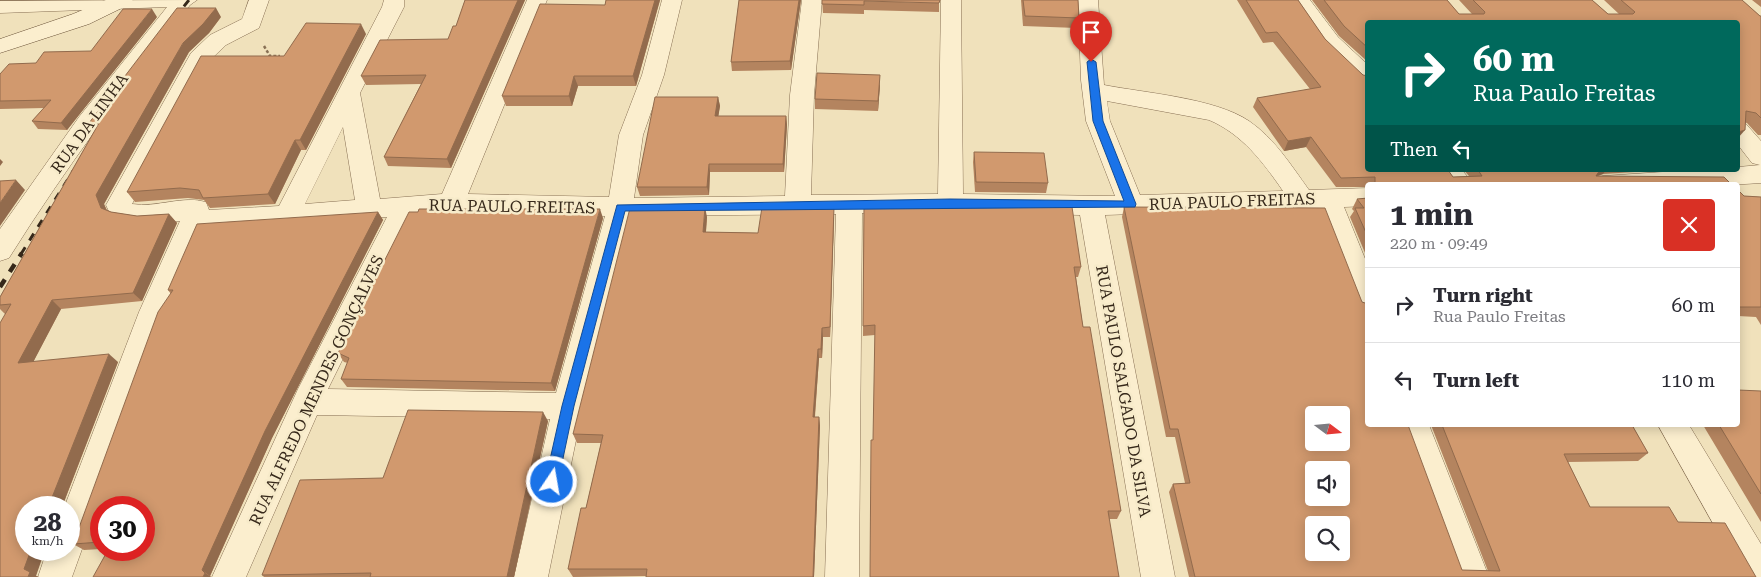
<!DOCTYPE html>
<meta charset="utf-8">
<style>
:root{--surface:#fff;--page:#f2f2f3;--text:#2b2b33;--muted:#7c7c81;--line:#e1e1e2}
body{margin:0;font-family:"Roboto Serif",serif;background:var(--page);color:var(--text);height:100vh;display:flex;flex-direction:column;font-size:19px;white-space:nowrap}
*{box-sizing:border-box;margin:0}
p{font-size:16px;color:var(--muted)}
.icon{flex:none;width:28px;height:28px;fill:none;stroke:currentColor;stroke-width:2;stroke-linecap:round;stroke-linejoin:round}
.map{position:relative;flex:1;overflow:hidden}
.drawer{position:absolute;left:1365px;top:182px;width:375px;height:245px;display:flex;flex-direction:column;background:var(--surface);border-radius:5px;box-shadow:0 2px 12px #0003}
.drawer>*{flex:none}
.banner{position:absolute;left:1365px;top:20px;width:375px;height:152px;border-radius:5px;box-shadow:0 2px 12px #0003;background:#00695c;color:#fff;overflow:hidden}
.needle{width:32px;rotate:106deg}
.buttons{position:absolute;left:1305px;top:406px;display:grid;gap:10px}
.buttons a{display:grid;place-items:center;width:45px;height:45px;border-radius:5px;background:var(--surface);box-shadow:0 2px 12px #0003;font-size:25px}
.speed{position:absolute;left:15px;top:496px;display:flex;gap:10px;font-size:25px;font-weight:700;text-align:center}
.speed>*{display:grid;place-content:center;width:65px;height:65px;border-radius:50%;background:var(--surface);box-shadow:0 2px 12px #0003;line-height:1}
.speed small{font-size:12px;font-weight:400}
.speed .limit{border:8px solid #d22;background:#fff;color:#111}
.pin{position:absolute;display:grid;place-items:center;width:42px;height:42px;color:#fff;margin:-51px -21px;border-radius:50% 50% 50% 0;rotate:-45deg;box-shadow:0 0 5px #0007}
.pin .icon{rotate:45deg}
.me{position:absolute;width:55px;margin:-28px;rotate:12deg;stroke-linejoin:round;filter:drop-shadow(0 0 4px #0008)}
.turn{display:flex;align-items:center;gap:18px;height:105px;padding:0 25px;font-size:22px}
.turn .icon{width:65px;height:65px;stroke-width:2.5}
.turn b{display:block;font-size:35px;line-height:42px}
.then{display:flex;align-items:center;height:48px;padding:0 25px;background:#0003;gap:10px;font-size:19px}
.round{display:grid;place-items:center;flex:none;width:52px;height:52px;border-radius:5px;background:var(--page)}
.head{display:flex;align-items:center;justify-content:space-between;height:85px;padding:0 25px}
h1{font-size:30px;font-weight:700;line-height:38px}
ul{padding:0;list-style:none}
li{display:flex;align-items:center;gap:15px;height:75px;padding:0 25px;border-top:1px solid var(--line)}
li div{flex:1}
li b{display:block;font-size:19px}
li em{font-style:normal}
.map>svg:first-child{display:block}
</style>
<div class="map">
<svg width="1761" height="577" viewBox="0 0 1761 577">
<rect width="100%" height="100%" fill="#f0e1bb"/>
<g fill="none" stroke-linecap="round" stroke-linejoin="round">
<defs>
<g id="street">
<path d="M197 0 190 5C126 87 64 170 9 258L0 261V229L12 212 79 117 167 7 0 13V1Z"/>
<path d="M249 0H269L259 28 226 45 208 62 132 204C157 208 183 195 206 202L209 210 279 206 382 7 384 0H404V7L360 93 380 199 442 194 527 0H547L468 194 609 197 619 135 642 75 662 0H682L664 75 643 135 634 198 785 196 790 95 802 0H822L814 95 811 195 938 194 941 0H961L963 194 1115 196 1086 121 1081 80 1078 0H1098L1104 85C1145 93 1215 98 1249 121 1274 138 1291 165 1309 190L1368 188V206L1344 207 1368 266V313L1358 310 1354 302 1319 208 1105 215 1175 577H1141L1080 215 950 212 862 213 859 577H825L836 214 631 216 583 406 548 577H514L550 419 317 415 246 577H212L298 389 387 217 202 230 167 312 72 577H38L47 550H69V508H64L139 312 180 221C156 224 134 226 111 216L106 205 191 53 210 35 242 19ZM1107 101 1209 120C1242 134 1263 162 1283 191L1140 195 1110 121ZM343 127 355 200 305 204ZM451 212 605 216 556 393 328 389 414 215Z"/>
<path d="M1289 0H1310L1338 37 1368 65V85L1360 83 1322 47Z"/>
<path d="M1738 122 1746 124 1761 141V183L1729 185H1590L1594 179 1603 176 1692 170H1738V167L1760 165 1752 163 1738 145Z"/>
<path d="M1436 170H1462L1474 185H1447Z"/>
<path d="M1399 425H1429L1489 577H1455Z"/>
<path d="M1658 425H1689L1761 544V577H1743Z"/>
</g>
<path id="secondary" d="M106 0H133L130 4 89 24 0 53V39L73 14Z"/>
</defs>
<use href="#street" stroke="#887054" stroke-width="1"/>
<use href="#secondary" stroke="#695137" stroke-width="1"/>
<path stroke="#887054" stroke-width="2.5" stroke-dasharray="3 2" stroke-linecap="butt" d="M264 46 270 56H280"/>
<use href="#street" fill="#fbeece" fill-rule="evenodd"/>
<use href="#secondary" fill="#fbeece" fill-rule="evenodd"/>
<g stroke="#36281a" stroke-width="3" stroke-dasharray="8 8" stroke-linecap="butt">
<path d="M174 19 189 0"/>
<path d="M21 254 73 171"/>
</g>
<path stroke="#36281a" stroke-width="4.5" stroke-dasharray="9 9" stroke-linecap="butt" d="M0 287 22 253"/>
</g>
<g fill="#b4845f">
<path d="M465 0H525L451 168 388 166 384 157 421 84 366 85 361 76 448 39 456 26Z"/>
<path d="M606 0H660L636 86H578L572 106H506L502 96 605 5Z"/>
<path d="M739 0H801L791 70 732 71 731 62Z"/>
<path d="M822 0 939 3V12L864 10V14L823 13Z"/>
<path d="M1021 0H1078L1079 18 1077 28 1023 26Z"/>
<path d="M1237 0H1298L1325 39 1453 177 1469 176 1464 170H1666L1603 174 1598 176 1732 185H1368V187H1336L1306 147 1284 151 1253 107 1257 98 1310 89 1273 42 1263 43Z"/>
<path d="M1312 0H1447L1459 14H1472L1459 0H1592L1608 14H1619L1604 0H1742L1760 16H1761V135H1758L1747 123 1368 22V62L1339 36Z"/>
<path d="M1752 0H1761V7Z"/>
<path d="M157 17 67 130 38 129 32 121 44 108 0 109V74L36 63 91 51Z"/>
<path d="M221 17 209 33 189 52 104 204 107 210 111 212 137 216 169 214 177 223 142 301 61 309 33 362H118L62 507 26 508 36 576 39 577H0L5 314 0 309V297L95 130 89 123Z"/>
<path d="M366 34 306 150H301L275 204 210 208 204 200 188 198 135 202 127 192 284 56Z"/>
<path d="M880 85 878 111 815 109V99Z"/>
<path d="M718 97 720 106 718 116H786L787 125 784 172H710L709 195 640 196 637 187Z"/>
<path d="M974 152 1048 183 1046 193 975 192 973 162Z"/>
<path d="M1738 190 1744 196 1761 197V325L1756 317 1738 316Z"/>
<path d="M1368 198V260L1350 217 1354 211 1352 209 1357 199Z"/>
<path d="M864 207 1081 267 1078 277H1076L1083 327 1121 511 1117 519H1109L875 335 863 336Z"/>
<path d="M1124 207 1362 302 1368 425 1462 570 1488 571 1431 425H1632L1648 453 1638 461 1568 462 1590 507 1678 522 1756 577H1189L1169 492 1173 484 1185 483 1175 437H1166L1122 217Z"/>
<path d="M378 212 383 220 272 438 210 576 211 577H93L144 550 101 508V549L84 550 73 544 171 294 168 290Z"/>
<path d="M707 217 706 232 758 233 834 217 830 337H823L822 358H819L815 417H819L820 426 814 577H646V576L573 577 568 569 586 508 601 443H577L573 434Z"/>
<path d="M603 218 555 391 347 387 341 379 348 363 344 362 338 353Z"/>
<path d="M1761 391V522L1703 425H1738Z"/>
<path d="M548 421 514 577H264L262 575 383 478Z"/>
</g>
<g fill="#926b4d">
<path d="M518 0H525L451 168 447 159Z"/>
<path d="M655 0H660L636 86 633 76Z"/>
<path d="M799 0H801L791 70 790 61Z"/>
<path d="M216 8 221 17 209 33 189 52 104 204 109 217 101 208 96 195 183 43Z"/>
<path d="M152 9 157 17 67 130 61 123Z"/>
<path d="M361 24 366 34 306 150 300 140Z"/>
<path d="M880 75V85L878 111V101Z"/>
<path d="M574 76 578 86 572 106 569 96Z"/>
<path d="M718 97 720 106 717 125 715 116Z"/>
<path d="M786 116 787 125 784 172 783 164Z"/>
<path d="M1745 130 1738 138V132Z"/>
<path d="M1311 137 1306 147 1284 151 1288 141Z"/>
<path d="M295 140 301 150 275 204 268 194Z"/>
<path d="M0 159 3 162 0 166Z"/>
<path d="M709 164 710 172 709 195 707 187Z"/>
<path d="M1599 170H1606L1603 174 1593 177Z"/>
<path d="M16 180 25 190 0 226V203Z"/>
<path d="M705 207 707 217 705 242 703 232Z"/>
<path d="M834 207V217L830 337V327Z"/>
<path d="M600 209 603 218 555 391 551 383Z"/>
<path d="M378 212 383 220 272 438 210 576 202 570 265 431Z"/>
<path d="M169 214 177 223 142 301 133 293Z"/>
<path d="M52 300 61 309 28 372 18 363Z"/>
<path d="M822 328 823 337 822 358 821 349Z"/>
<path d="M818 349 819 358 814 426 813 417Z"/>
<path d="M109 354 118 362 62 507 64 508H56L51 500Z"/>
<path d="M543 412 548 421 514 577H507Z"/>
<path d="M819 417 820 426 814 577H813Z"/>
<path d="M31 550H45L36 576 39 577H28L24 569Z"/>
<path d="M205 573 211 577H203Z"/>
</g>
<g fill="#d1996e" stroke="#926b4d" fill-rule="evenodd">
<path d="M465 0H518L447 159 384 157 426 75 361 76 380 40 448 39 453 26H456Z"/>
<path d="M606 0H655L633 76H574L569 96H502L540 4 605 5Z"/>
<path d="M739 0H799L790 61 731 62Z"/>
<path d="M822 0H940L939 3 864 1V5L822 4Z"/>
<path d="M1023 0H1078L1079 18 1025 16Z"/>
<path d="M1246 0H1298L1325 39 1363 75 1368 76V170H1448L1453 177 1482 176 1478 170H1600L1596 176 1724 177 1732 185H1375V177L1341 178 1311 137 1288 141 1257 98 1321 87 1277 32 1266 33Z"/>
<path d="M1324 0H1447L1459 14H1484L1485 12 1473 0H1592L1608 14H1633L1635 12 1621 0H1742L1760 16H1761V118L1756 113 1746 111 1745 130 1738 132V22H1368V48L1344 26Z"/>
<path d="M177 8H216L203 24 183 43 96 195 101 208 111 212 137 216 169 214 133 293 52 300 18 363 109 354 51 500 56 502V508H26V550H31L24 569 30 572 28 577H0V323L11 304 0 305V297L99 123H89Z"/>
<path d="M123 9H152L61 123 32 121 51 100 0 101V74L9 64 36 63 44 52 91 51Z"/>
<path d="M306 23 361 24 300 140H295L268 194 203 198 199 190 180 188 127 192 201 56H284Z"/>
<path d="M817 73 880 75 878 101 815 99Z"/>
<path d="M655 97H718L715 116H786L783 164H709L707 187H637Z"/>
<path d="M974 152 1044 153 1048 183 976 182Z"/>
<path d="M16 180 0 203V181Z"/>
<path d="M1738 190 1744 196 1761 197V307H1738Z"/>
<path d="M1368 198V237L1355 208H1364L1357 199Z"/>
<path d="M951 204 1072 207 1081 267H1074L1083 327H1090L1121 511H1108L1119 577H870L871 440H873L875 325 863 326 864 207H875V205Z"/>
<path d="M705 207 703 232 758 233 762 207H834L830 327 822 328 821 349H818L813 417H819L813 577H646L647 569H568L581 508H586L603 435 573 434 630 208Z"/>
<path d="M1124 207 1325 208 1362 302 1368 304V425H1408L1462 570 1500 571 1442 425H1632L1648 453 1564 454 1590 507H1669L1678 522 1725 523 1756 577H1195L1173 484 1190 483 1178 429H1170ZM1314 415H1341V442H1314ZM1314 470H1341V498H1314ZM1314 525H1341V552H1314Z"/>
<path d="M419 209H600L551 383 341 379 349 358 338 353 409 212H418Z"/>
<path d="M378 212 265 431 202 570 205 573 203 577H93L108 550H144V508H101V542L73 544 158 312 173 290H168L197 224Z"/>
<path d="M1738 390 1761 391V494L1719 425H1738Z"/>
<path d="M408 410 543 412 507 577H370L371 573 262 575 300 480 383 478Z"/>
</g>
<path fill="#1a73e8" stroke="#114b97" d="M1091 59 1096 62 1103 121 1136 204 1135 207 625 211 574 406 558 482 556 486H547L545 482 562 406 617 205 950 199 1124 201 1093 121 1087 62Z"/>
<g text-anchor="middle" stroke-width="5" stroke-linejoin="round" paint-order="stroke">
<g font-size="16" fill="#36281a" stroke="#f7ebca">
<text transform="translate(89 123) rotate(-54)" y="6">RUA DA LINHA</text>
<text transform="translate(1232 201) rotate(-2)" y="6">RUA PAULO FREITAS</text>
<text transform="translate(512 206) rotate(1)" y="6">RUA PAULO FREITAS</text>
<text transform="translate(316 390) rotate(-65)" y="6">RUA ALFREDO MENDES GONÇALVES</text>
<text transform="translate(1124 391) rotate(80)" y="6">RUA PAULO SALGADO DA SILVA</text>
</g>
</g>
</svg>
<div class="buttons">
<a><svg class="needle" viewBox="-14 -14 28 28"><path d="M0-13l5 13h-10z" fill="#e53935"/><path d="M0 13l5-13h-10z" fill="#7c7c81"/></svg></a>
<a><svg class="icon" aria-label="sound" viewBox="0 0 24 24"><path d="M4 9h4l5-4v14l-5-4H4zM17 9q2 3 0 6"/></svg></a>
<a><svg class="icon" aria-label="search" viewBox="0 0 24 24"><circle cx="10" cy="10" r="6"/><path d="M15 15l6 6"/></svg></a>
</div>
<div class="speed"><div>28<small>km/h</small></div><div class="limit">30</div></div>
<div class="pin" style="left:1091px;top:62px;background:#d93025"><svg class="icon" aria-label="arrive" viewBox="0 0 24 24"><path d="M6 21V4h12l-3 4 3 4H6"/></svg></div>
<svg class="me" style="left:552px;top:482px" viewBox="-20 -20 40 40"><circle r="17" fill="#1a73e8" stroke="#fff" stroke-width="3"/><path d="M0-11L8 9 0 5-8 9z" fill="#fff"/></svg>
<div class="banner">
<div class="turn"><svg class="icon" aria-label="right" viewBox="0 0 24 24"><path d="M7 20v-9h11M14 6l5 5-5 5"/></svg><div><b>60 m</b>Rua Paulo Freitas</div></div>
<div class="then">Then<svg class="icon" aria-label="left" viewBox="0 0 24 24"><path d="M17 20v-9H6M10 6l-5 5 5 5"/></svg></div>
</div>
<section class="drawer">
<div class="head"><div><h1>1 min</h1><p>220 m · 09:49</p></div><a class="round" style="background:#d93025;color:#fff"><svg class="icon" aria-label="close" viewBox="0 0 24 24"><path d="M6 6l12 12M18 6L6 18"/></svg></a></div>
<ul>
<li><svg class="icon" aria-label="right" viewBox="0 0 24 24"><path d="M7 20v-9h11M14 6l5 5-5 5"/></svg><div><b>Turn right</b><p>Rua Paulo Freitas</p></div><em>60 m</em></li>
<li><svg class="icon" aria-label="left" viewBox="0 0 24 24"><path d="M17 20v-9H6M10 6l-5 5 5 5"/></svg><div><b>Turn left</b></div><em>110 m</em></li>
</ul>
</section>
</div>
